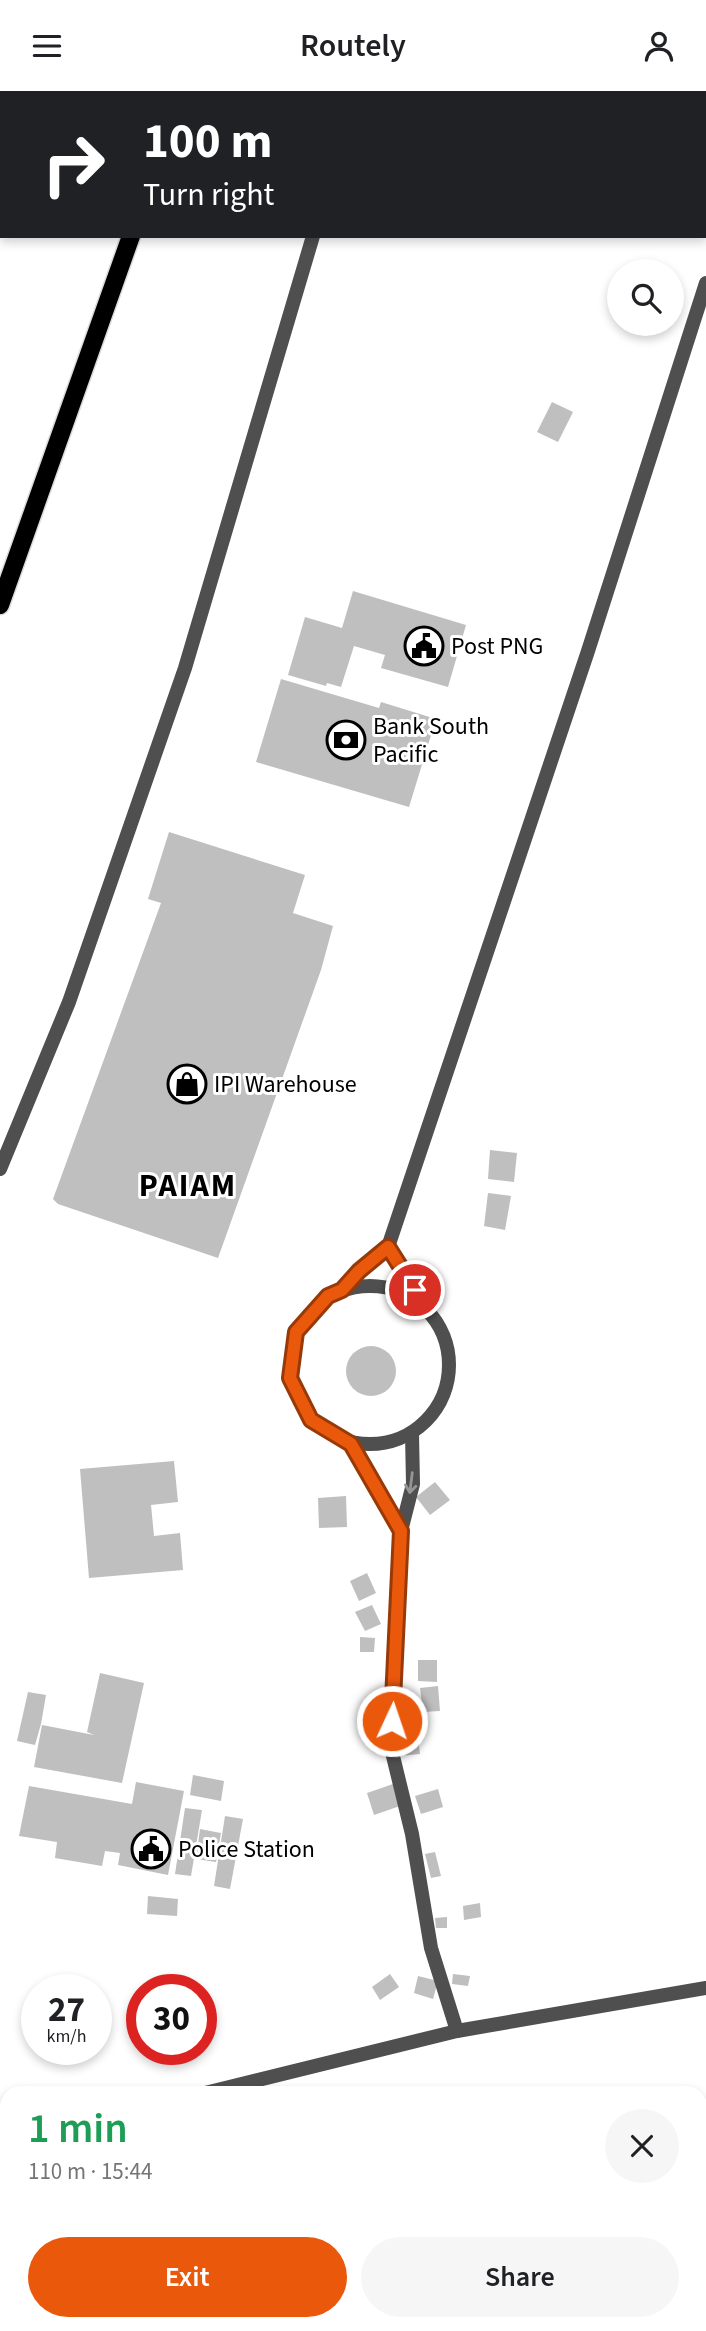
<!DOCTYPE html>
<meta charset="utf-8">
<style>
:root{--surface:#fff;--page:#f6f6f6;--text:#202124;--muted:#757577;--accent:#ea580c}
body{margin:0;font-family:"Source Sans 3",sans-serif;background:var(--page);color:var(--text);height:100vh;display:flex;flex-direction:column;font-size:26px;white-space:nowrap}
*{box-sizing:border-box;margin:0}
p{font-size:23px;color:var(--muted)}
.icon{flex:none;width:38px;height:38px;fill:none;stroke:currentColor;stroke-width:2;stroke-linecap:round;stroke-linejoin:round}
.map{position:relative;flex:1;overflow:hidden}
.drawer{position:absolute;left:0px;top:1995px;width:707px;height:245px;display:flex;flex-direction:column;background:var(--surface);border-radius:21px 21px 0 0;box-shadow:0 4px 10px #0003}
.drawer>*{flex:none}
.hud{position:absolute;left:0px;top:0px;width:707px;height:147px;box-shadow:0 4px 10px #0003;background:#202124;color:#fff;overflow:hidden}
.tools{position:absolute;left:607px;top:168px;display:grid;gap:14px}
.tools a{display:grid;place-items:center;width:77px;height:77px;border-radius:50%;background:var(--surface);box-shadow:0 4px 10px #0003;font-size:35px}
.speed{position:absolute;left:21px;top:1883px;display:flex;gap:14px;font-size:35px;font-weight:700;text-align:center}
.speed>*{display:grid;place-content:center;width:91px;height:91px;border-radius:50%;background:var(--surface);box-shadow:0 4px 10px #0003;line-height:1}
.speed small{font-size:18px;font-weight:400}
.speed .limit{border:10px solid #d22;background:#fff;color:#111}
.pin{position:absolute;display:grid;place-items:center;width:60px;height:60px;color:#fff;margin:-30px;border:4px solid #fff;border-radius:50%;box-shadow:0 2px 7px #0007}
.me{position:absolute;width:77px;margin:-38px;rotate:3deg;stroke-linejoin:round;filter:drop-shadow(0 0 5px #0008)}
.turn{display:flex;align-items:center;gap:24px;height:147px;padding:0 28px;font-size:32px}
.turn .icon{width:91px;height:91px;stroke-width:2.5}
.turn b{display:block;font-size:49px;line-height:60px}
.round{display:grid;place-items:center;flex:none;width:74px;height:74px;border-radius:37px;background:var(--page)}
.overview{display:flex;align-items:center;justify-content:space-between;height:119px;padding:0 28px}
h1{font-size:42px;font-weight:600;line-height:52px;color:#1e9e55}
.cta{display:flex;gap:14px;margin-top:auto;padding:14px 28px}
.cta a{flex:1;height:80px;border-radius:42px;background:var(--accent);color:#fff;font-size:28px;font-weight:600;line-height:80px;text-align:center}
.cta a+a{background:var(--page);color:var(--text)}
header{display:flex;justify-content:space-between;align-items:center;height:91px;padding:0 28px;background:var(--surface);font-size:32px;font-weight:600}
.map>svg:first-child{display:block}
</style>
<header><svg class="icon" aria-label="menu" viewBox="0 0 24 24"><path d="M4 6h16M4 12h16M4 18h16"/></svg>Routely<svg class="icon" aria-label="person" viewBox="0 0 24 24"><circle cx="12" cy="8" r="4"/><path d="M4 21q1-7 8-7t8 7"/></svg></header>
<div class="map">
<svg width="706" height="2240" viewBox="0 0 706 2240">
<rect width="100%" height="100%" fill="#fff"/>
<g fill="#bfbfbf">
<path d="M552 311 573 321 558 351 537 341Z"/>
<path d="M353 500 466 534 448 596 381 577 385 564 354 555 341 596 327 592 326 595 288 584 305 526 342 537Z"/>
<path d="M281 588 379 617 381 611 436 628 409 716 256 671Z"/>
<path d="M169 741 305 784 293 822 333 835 321 879 218 1167 58 1113 53 1108 161 812 148 808Z"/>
<path d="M490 1059 517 1062 514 1091 488 1088Z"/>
<path d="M488 1102 511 1105 505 1139 484 1135Z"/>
<circle cx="371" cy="1280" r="25"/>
<path d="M174 1370 178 1411 151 1414 154 1445 180 1442 183 1479 89 1487 80 1378Z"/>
<path d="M435 1391 450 1409 430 1424 416 1406Z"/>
<path d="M346 1405 347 1436 319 1437 318 1407Z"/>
<path d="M367 1482 376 1502 359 1510 350 1490Z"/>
<path d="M372 1514 381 1533 365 1540 355 1521Z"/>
<path d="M360 1546 375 1547 374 1561H360Z"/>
<path d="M418 1569H437V1591L418 1590Z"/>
<path d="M100 1582 144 1592 122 1692 34 1676 42 1634 94 1644 87 1641Z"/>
<path d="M438 1595 440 1620 423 1621 420 1597Z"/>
<path d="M28 1601 46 1604 41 1633 35 1654 17 1650Z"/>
<path d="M379 1606 381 1615 367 1618 365 1608Z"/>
<path d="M384 1622 387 1646 369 1648 365 1625Z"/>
<path d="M417 1637 420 1663 399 1665 396 1640Z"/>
<path d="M193 1684 224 1690 221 1710 190 1704Z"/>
<path d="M136 1691 184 1700 168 1784 118 1774 120 1762 105 1760 102 1775 55 1767 57 1751 19 1745 29 1695 132 1713Z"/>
<path d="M393 1693 400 1715 374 1724 367 1702Z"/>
<path d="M438 1698 443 1716 421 1723 415 1705Z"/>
<path d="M185 1717 202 1719 191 1785 175 1783Z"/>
<path d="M225 1725 243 1728 230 1798 214 1795Z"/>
<path d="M200 1738 221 1742 216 1771 196 1768Z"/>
<path d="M435 1761 441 1785 431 1787 425 1763Z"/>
<path d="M148 1805 178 1808 177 1825 147 1823Z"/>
<path d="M480 1812 481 1826 464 1829 463 1815Z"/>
<path d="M447 1826V1837H436L435 1827Z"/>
<path d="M390 1883 399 1896 380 1909 372 1896Z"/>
<path d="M453 1883 470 1885 468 1895 452 1893Z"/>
<path d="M418 1885 438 1890 433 1908 414 1902Z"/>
</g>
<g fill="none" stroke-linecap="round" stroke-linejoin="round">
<defs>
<g id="primary">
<path d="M181 2 182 0"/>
<path d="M0 514 131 145"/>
</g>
</defs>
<use href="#primary" stroke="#dbdbdb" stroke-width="21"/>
<g stroke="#4f4f4f" stroke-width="14">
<path d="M546 0 553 2"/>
<path d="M361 2 362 0"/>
<path d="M705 41H706"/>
<path d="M0 1078 69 911 185 577 313 145"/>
<path d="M388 1156 427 1216"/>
<circle cx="370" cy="1274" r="79"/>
<path d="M342 1198 359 1180 388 1156 588 560 706 192"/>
<path d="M412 1343 413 1393 401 1440 391 1657 412 1743 431 1857 457 1940"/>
<path d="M351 1353 401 1440"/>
<path d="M205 2002 457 1940 706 1897"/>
<path d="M0 2046 7 2044"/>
</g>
<use href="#primary" stroke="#000" stroke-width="18"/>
</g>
<defs><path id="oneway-shaft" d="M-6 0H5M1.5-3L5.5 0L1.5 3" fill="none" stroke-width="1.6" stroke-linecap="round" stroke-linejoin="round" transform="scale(1.75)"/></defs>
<use stroke="#959595" href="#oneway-shaft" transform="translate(411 1392) rotate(97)"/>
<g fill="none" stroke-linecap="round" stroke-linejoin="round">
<defs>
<path id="route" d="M392 1630 401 1440 351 1353 311 1329 290 1287 296 1241 328 1205 342 1199 359 1180 388 1156 415 1199"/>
</defs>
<use href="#route" stroke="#983908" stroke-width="18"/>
<use href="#route" stroke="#ea580c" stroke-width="12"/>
</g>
<defs>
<symbol id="civic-ring" viewBox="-11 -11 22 22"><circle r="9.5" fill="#fff" stroke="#000" stroke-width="1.5"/><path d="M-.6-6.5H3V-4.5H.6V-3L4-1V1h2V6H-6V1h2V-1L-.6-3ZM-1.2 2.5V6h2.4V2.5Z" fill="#000"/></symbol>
<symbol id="bank-ring" viewBox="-11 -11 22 22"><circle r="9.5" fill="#fff" stroke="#000" stroke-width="1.5"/><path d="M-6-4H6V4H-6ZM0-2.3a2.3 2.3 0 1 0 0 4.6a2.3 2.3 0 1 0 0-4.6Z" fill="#000"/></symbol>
<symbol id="shop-ring" viewBox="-11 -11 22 22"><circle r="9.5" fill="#fff" stroke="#000" stroke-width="1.5"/><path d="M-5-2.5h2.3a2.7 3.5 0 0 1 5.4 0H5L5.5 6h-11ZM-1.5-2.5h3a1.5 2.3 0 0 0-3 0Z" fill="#000"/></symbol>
</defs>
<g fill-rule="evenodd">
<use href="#civic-ring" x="402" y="533" width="44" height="44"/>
<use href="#bank-ring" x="324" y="627" width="44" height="44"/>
<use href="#shop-ring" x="165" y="971" width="44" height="44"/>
<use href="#civic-ring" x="129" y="1736" width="44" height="44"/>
</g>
<g text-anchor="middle" stroke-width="6" stroke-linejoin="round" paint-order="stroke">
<g font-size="24" fill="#000" stroke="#fff" text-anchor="start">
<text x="451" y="563">Post PNG</text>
<text x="373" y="643">Bank South<tspan x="373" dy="28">Pacific</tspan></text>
<text x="214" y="1001">IPI Warehouse</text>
<text x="178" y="1766">Police Station</text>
</g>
<g font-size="32" font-weight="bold" letter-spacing="2" fill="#000" stroke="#fff">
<text x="188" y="1105">PAIAM</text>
</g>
</g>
</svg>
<div class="tools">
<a><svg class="icon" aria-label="search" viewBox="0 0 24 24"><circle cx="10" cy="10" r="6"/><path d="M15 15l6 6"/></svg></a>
</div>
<div class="speed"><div>27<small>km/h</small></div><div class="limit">30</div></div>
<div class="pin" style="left:415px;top:1199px;background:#d93025"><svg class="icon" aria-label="arrive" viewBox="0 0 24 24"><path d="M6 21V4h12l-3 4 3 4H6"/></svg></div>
<svg class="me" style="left:392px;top:1630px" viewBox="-20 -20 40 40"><circle r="17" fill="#ea580c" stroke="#fff" stroke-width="3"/><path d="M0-11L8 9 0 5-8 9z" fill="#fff"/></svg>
<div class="hud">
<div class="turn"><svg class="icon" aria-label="right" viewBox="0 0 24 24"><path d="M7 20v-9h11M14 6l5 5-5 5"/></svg><div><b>100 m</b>Turn right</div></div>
</div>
<section class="drawer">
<div class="overview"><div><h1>1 min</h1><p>110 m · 15:44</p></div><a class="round"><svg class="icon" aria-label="close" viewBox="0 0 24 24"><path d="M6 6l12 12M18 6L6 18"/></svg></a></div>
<div class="cta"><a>Exit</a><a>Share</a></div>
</section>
</div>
